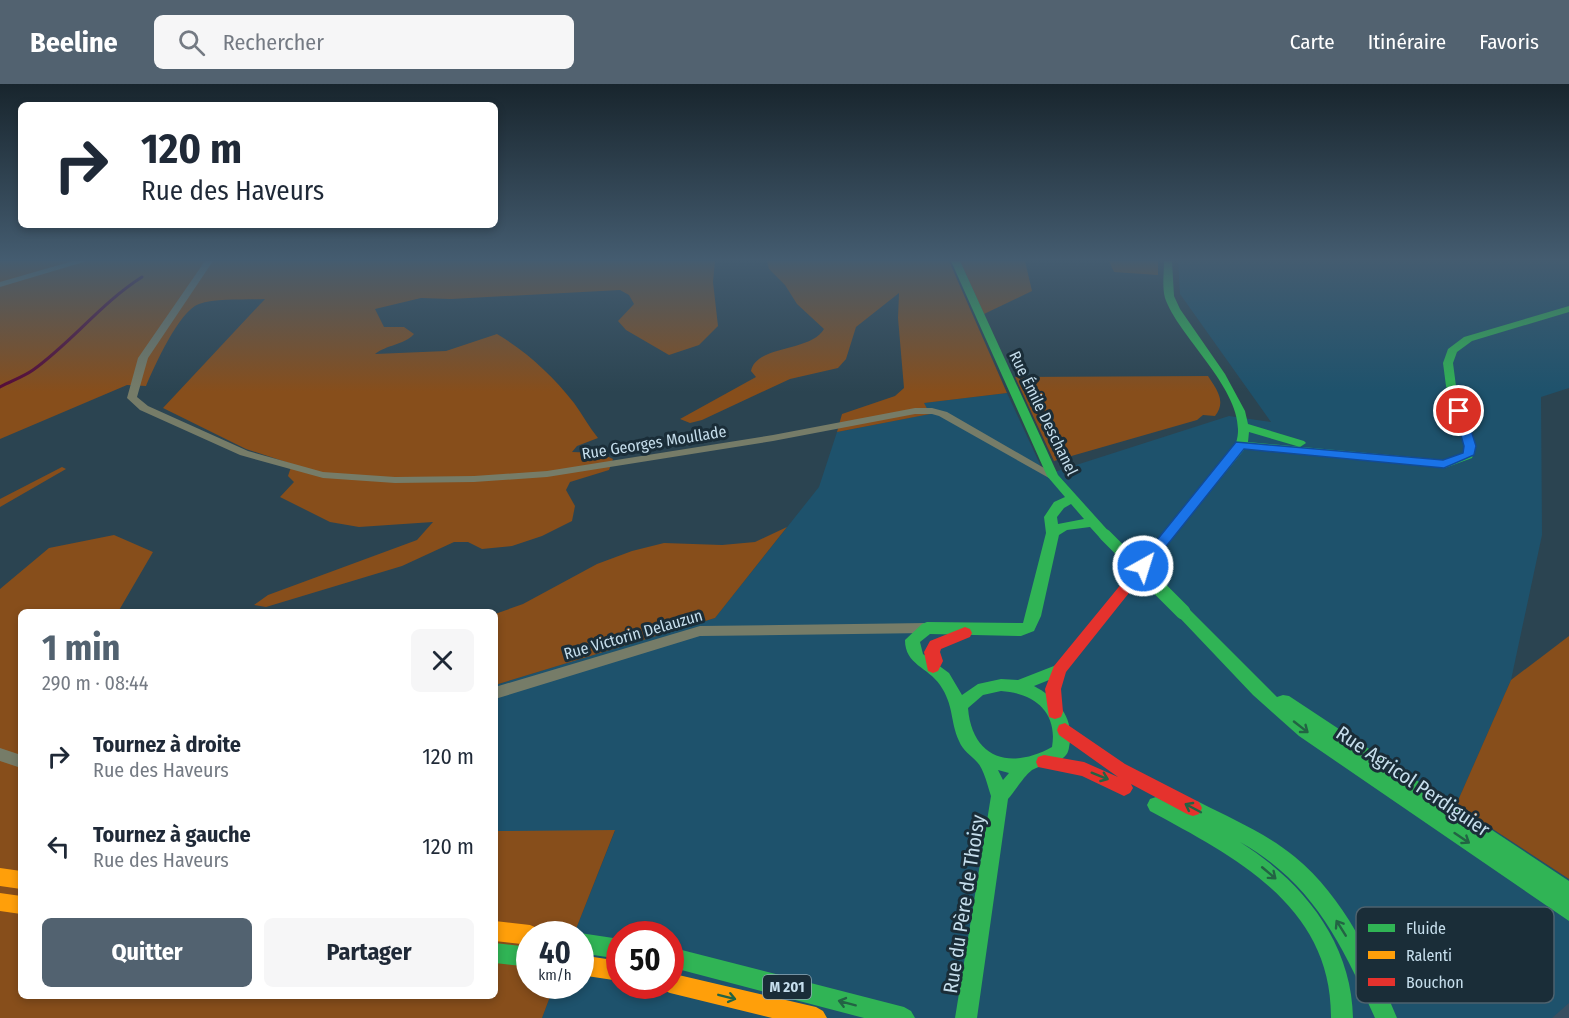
<!DOCTYPE html>
<html lang="fr">
<meta charset="utf-8">
<style>
:root{--surface:#fff;--page:#f6f6f7;--text:#1f2937;--muted:#747a83;--accent:#526270}
body{margin:0;font-family:"Fira Sans Condensed",sans-serif;background:var(--page);color:var(--text);height:100vh;display:flex;flex-direction:column;font-size:22px;white-space:nowrap}
*{box-sizing:border-box;margin:0}
p{font-size:20px;color:var(--muted)}
.icon{flex:none;width:33px;height:33px;fill:none;stroke:currentColor;stroke-width:2;stroke-linecap:round;stroke-linejoin:round}
.map{position:relative;flex:1;overflow:hidden}
.panel{position:absolute;left:18px;top:525px;width:480px;height:390px;display:flex;flex-direction:column;background:var(--surface);border-radius:9px;box-shadow:0 3px 9px #0003}
.panel>*{flex:none}
.guide{position:absolute;left:18px;top:18px;width:480px;height:126px;border-radius:9px;box-shadow:0 3px 9px #0003;background:#fff;color:var(--text);overflow:hidden}
.speed{position:absolute;left:516px;top:837px;display:flex;gap:12px;font-size:30px;font-weight:700;text-align:center}
.speed>*{display:grid;place-content:center;width:78px;height:78px;border-radius:50%;background:var(--surface);box-shadow:0 3px 9px #0003;line-height:1}
.speed small{font-size:15px;font-weight:400}
.speed .limit{border:9px solid #d22;background:#fff;color:#111}
.pin{position:absolute;display:grid;place-items:center;width:51px;height:51px;color:#fff;margin:-26px;border:3px solid #fff;border-radius:50%;box-shadow:0 2px 6px #0007}
.me{position:absolute;width:66px;margin:-33px;rotate:39deg;stroke-linejoin:round;filter:drop-shadow(0 0 4px #0008)}
.turn{display:flex;align-items:center;gap:21px;height:126px;padding:0 24px;font-size:27px}
.turn .icon{width:78px;height:78px;stroke-width:2.5}
.turn b{display:block;font-size:42px;line-height:51px}
.round{display:grid;place-items:center;flex:none;width:63px;height:63px;border-radius:9px;background:var(--page)}
.overview{display:flex;align-items:center;justify-content:space-between;height:102px;padding:0 24px}
h1{font-size:36px;font-weight:700;line-height:45px;color:var(--accent)}
.cta{display:flex;gap:12px;margin-top:auto;padding:12px 24px}
.cta a{flex:1;height:69px;border-radius:9px;background:var(--accent);color:#fff;font-size:24px;font-weight:700;line-height:69px;text-align:center}
.cta a+a{background:var(--page);color:var(--text)}
ul{padding:0;list-style:none}
li{display:flex;align-items:center;gap:18px;height:90px;padding:0 24px}
li div{flex:1}
li b{display:block;font-size:22px}
li em{font-style:normal}
header{display:flex;align-items:center;gap:36px;box-sizing:border-box;height:84px;padding:0 30px;background:var(--accent);color:#fff}
header strong{font-size:28px}
nav{display:flex;gap:33px;margin-inline-start:auto;font-size:21px}
.search{width:420px;height:54px;background:var(--page);display:flex;align-items:center;gap:15px;box-sizing:border-box;padding:0 21px;border-radius:9px;color:var(--muted);font-size:22px}
.map>svg:first-child{display:block}
</style>
<header>
<strong>Beeline</strong>
<div class="search"><svg class="icon" aria-label="search" viewBox="0 0 24 24"><circle cx="10" cy="10" r="6"/><path d="M15 15l6 6"/></svg>Rechercher</div>
<nav><a>Carte</a><a>Itinéraire</a><a>Favoris</a></nav>
</header>
<div class="map">
<svg width="1569" height="934" viewBox="0 0 1569 934">
<rect width="100%" height="100%" fill="#2b4451"/>
<path fill="#1e526c" fill-rule="evenodd" d="M1178 177H1569V304L1541 313 1542 451 1511 596 1456 721 1569 795V934H542L554 902H580V850H574L615 747H495V601L715 534 819 403 837 348 929 330 923 319 1007 309 1045 391 1229 332 1271 338 1180 210ZM620 850H670V902H620Z"/>
<g fill="#874e1b">
<path d="M0 177H715L713 198 718 242 699 261 669 271 626 246 618 237 634 220 629 211 620 206 451 215 421 214 375 225 384 243H404L414 250C404 261 386 261 375 270L446 267 497 250C527 268 552 291 574 319 582 330 589 343 598 354L577 362 572 368 600 369 613 375 609 386 570 398 566 406 575 422 572 437 542 452 512 462 482 465 468 458H454L402 482 266 523 254 521 268 511 417 456 433 438 359 443 330 438 280 413 294 398 288 392 292 380 246 365 163 324 265 215C247 216 216 214 199 220 179 227 154 283 146 302L127 301 0 355Z"/>
<path d="M767 177H949L1007 309 924 319 930 330 837 348 842 330 895 312 904 304 898 234 899 209 856 243 846 275 838 284 790 295 702 336 690 339 680 335 756 293 751 287C756 261 811 268 824 245L797 220 785 201 769 185Z"/>
<path d="M960 177H1025L1032 207 984 230Z"/>
<path d="M1109 177H1158V191L1114 188Z"/>
<path d="M1208 292C1216 305 1227 317 1215 332L1203 331 1197 336 1054 377 1015 293Z"/>
<path d="M62 383 66 385 0 423V415Z"/>
<path d="M787 443 715 534 495 601V530L523 520 597 480 632 467 664 459 722 461 755 458Z"/>
<path d="M114 451 153 468 118 528H21V912H495V747L615 746 574 850H530V902H554L542 934H0V505L49 464Z"/>
<path d="M1569 552V795L1456 721 1511 596Z"/>
</g>
<g fill="none" stroke-linecap="round" stroke-linejoin="round">
<path stroke="#570a37" stroke-width="3" d="M0 303C11 297 23 293 33 286 72 258 101 219 142 193"/>
<g fill="#767c68" fill-rule="evenodd">
<path d="M73 177H87L0 203V198Z"/>
<path d="M205 177H213L148 274 137 313 148 322 248 367 323 388 395 393 474 392 547 387 773 351 915 324H932L947 328 1058 392 1053 395 1049 394 939 332 932 330H915L773 357 547 393 474 398 395 399 323 394 240 371 140 326 127 314 138 274Z"/>
<path d="M927 539 932 541 934 544 932 547 927 549 700 552 495 615V603L700 542Z"/>
<path d="M0 664 21 671V684L0 677Z"/>
</g>
<g fill="#30b455" fill-rule="evenodd">
<path d="M951 177H960L1058 391 1112 451 1105 455 1100 454 1090 443 1067 446 1059 451 1041 532 1034 547 1021 552 930 550 920 558 923 570 949 589 962 611 978 600 1001 595 1018 596 1059 580 1064 582 1067 586 1064 590 1034 602C1056 614 1073 631 1070 658 1069 662 1069 668 1066 671 1058 681 1042 680 1032 686 1024 692 1015 707 1008 715L977 934H955L991 712C988 703 984 685 977 678 971 671 963 667 959 657 950 637 954 621 940 601 928 583 905 581 905 556L922 540 927 538 1023 539 1046 449 1044 433 1054 418 1065 413 1047 392ZM1071 420 1084 435 1058 440 1057 433 1064 424ZM1001 607C1034 609 1058 628 1052 663 1011 686 972 675 968 624L983 611ZM998 686 1009 689 1003 696Z"/>
<path d="M1164 177H1172L1174 212 1180 225 1225 290 1245 327 1248 340 1304 357 1306 359 1300 363 1249 348 1248 358 1444 376 1463 369 1464 362 1446 302 1443 279 1448 265 1464 253 1569 222V228L1472 257 1457 268 1453 279 1456 302 1476 362 1472 374 1445 384 1245 365 1203 416 1199 417 1193 413C1205 395 1229 380 1236 359 1251 312 1179 255 1165 214 1162 203 1164 189 1164 177Z"/>
<path d="M1183 523 1188 524 1277 613 1283 611 1289 612 1569 797V837L1299 652 1253 611 1178 532 1176 528 1178 524Z"/>
<path d="M1156 713 1186 728 1184 724 1187 718 1193 716 1199 718C1232 735 1266 749 1295 773 1344 813 1373 876 1397 934H1375C1342 860 1313 799 1240 758 1302 797 1352 858 1353 934H1331C1332 822 1235 773 1150 727L1147 721 1150 715Z"/>
<path d="M580 849 620 855V875L580 869V850H576Z"/>
<path d="M495 859 530 863V883L495 879Z"/>
<path d="M670 863 904 923 911 927 915 934H864L670 883Z"/>
</g>
<g fill="#ff9f0a" fill-rule="evenodd">
<path d="M0 784 21 787V805L0 802Z"/>
<path d="M0 809 21 812V830L0 827Z"/>
<path d="M495 837 530 841 537 844 540 850H530V861L495 857Z"/>
<path d="M580 871 620 877V897L580 891Z"/>
<path d="M670 889 816 923 823 927 827 934H772L670 909 663 906 661 902H670Z"/>
</g>
<g fill="#e5322d" fill-rule="evenodd">
<path d="M1199 409 1203 410 1205 413 1203 416 1066 588 1061 605 1063 628 1061 633 1055 635 1049 633 1045 605 1054 582 1195 410Z"/>
<path d="M965 543 970 545 972 549 970 553 941 565 940 568 943 577 938 587 933 589 928 587 924 568 930 557Z"/>
<path d="M1065 639 1125 680 1199 718 1202 724 1199 730 1193 732 1187 730 1131 700 1133 704 1130 709 1124 712 1082 692 1038 683 1036 678 1038 673 1044 671 1084 678 1118 693 1059 651 1057 646 1059 641Z"/>
</g>
<path stroke="#30b455" stroke-width="12" d="M1105 451 1128 474"/>
<path stroke="#30b455" stroke-width="15" d="M1127 472 1183 528"/>
</g>
<path fill="#384f61" d="M1569 919V934H1552Z"/>
<defs><path id="oneway-shaft" d="M-6 0H5M1.5-3L5.5 0L1.5 3" fill="none" stroke-width="1.6" stroke-linecap="round" stroke-linejoin="round" transform="scale(1.5)"/></defs>
<g stroke="#236344">
<use href="#oneway-shaft" transform="translate(1301 643) rotate(38)"/>
<use href="#oneway-shaft" transform="translate(1100 692) rotate(22)"/>
<use href="#oneway-shaft" transform="translate(1193 724) rotate(-152)"/>
<use href="#oneway-shaft" transform="translate(1462 754) rotate(34)"/>
<use href="#oneway-shaft" transform="translate(1269 789) rotate(40)"/>
<use href="#oneway-shaft" transform="translate(1341 844) rotate(-122)"/>
<use href="#oneway-shaft" transform="translate(727 913) rotate(14)"/>
<use href="#oneway-shaft" transform="translate(847 919) rotate(-165)"/>
</g>
<linearGradient id="sky" x2="0" y2="1"><stop stop-color="#18252d"/><stop offset="0.57" stop-color="#445c70"/><stop offset="1" stop-color="#445c70" stop-opacity="0"/></linearGradient>
<rect width="1569" height="308" fill="url(#sky)"/>
<path fill="#1a73e8" stroke="#114b97" stroke-width="1.5" d="M1459 323 1465 327 1476 362 1474 371 1444 384 1244 365 1148 485H1138L1136 482 1236 358 1443 376 1463 369 1464 362 1454 327Z"/>
<g text-anchor="middle" stroke-width="6" stroke-linejoin="round" paint-order="stroke">
<rect fill="#1a2d38" stroke="#92a9b6" stroke-width="1.5" x="763" y="891" width="48" height="24" rx="4.5"/>
<g font-size="15" font-weight="bold" fill="#c6deec">
<text x="787" y="908">M 201</text>
</g>
<g font-size="16" fill="#c6deec" stroke="#1a2d38">
<text transform="translate(1044 329) rotate(64)" y="6">Rue Émile Deschanel</text>
<text transform="translate(654 358) rotate(-9)" y="6">Rue Georges Moullade</text>
<text transform="translate(633 550) rotate(-16)" y="6">Rue Victorin Delauzun</text>
</g>
<g font-size="20" fill="#c6deec" stroke="#1a2d38">
<text transform="translate(1413 697) rotate(34)" y="7">Rue Agricol Perdiguier</text>
<text transform="translate(964 820) rotate(-81)" y="7">Rue du Père de Thoisy</text>
</g>
</g>
<rect x="1356" y="823" width="198" height="96" rx="9" fill="#1a2d38" stroke="#4e626e" stroke-width="1.5"/>
<rect x="1368" y="840" width="27" height="8" fill="#30b455"/>
<rect x="1368" y="867" width="27" height="8" fill="#ff9f0a"/>
<rect x="1368" y="894" width="27" height="8" fill="#e5322d"/>
<g font-size="16" fill="#c6deec">
<text x="1406" y="850">Fluide</text>
<text x="1406" y="877">Ralenti</text>
<text x="1406" y="904">Bouchon</text>
</g>
</svg>
<div class="speed"><div>40<small>km/h</small></div><div class="limit">50</div></div>
<div class="pin" style="left:1459px;top:327px;background:#d93025"><svg class="icon" aria-label="arrive" viewBox="0 0 24 24"><path d="M6 21V4h12l-3 4 3 4H6"/></svg></div>
<svg class="me" style="left:1143px;top:482px" viewBox="-20 -20 40 40"><circle r="17" fill="#1a73e8" stroke="#fff" stroke-width="3"/><path d="M0-11L8 9 0 5-8 9z" fill="#fff"/></svg>
<div class="guide">
<div class="turn"><svg class="icon" aria-label="right" viewBox="0 0 24 24"><path d="M7 20v-9h11M14 6l5 5-5 5"/></svg><div><b>120 m</b>Rue des Haveurs</div></div>
</div>
<section class="panel">
<div class="overview"><div><h1>1 min</h1><p>290 m · 08:44</p></div><a class="round"><svg class="icon" aria-label="close" viewBox="0 0 24 24"><path d="M6 6l12 12M18 6L6 18"/></svg></a></div>
<ul>
<li><svg class="icon" aria-label="right" viewBox="0 0 24 24"><path d="M7 20v-9h11M14 6l5 5-5 5"/></svg><div><b>Tournez à droite</b><p>Rue des Haveurs</p></div><em>120 m</em></li>
<li><svg class="icon" aria-label="left" viewBox="0 0 24 24"><path d="M17 20v-9H6M10 6l-5 5 5 5"/></svg><div><b>Tournez à gauche</b><p>Rue des Haveurs</p></div><em>120 m</em></li>
</ul>
<div class="cta"><a>Quitter</a><a>Partager</a></div>
</section>
</div>
